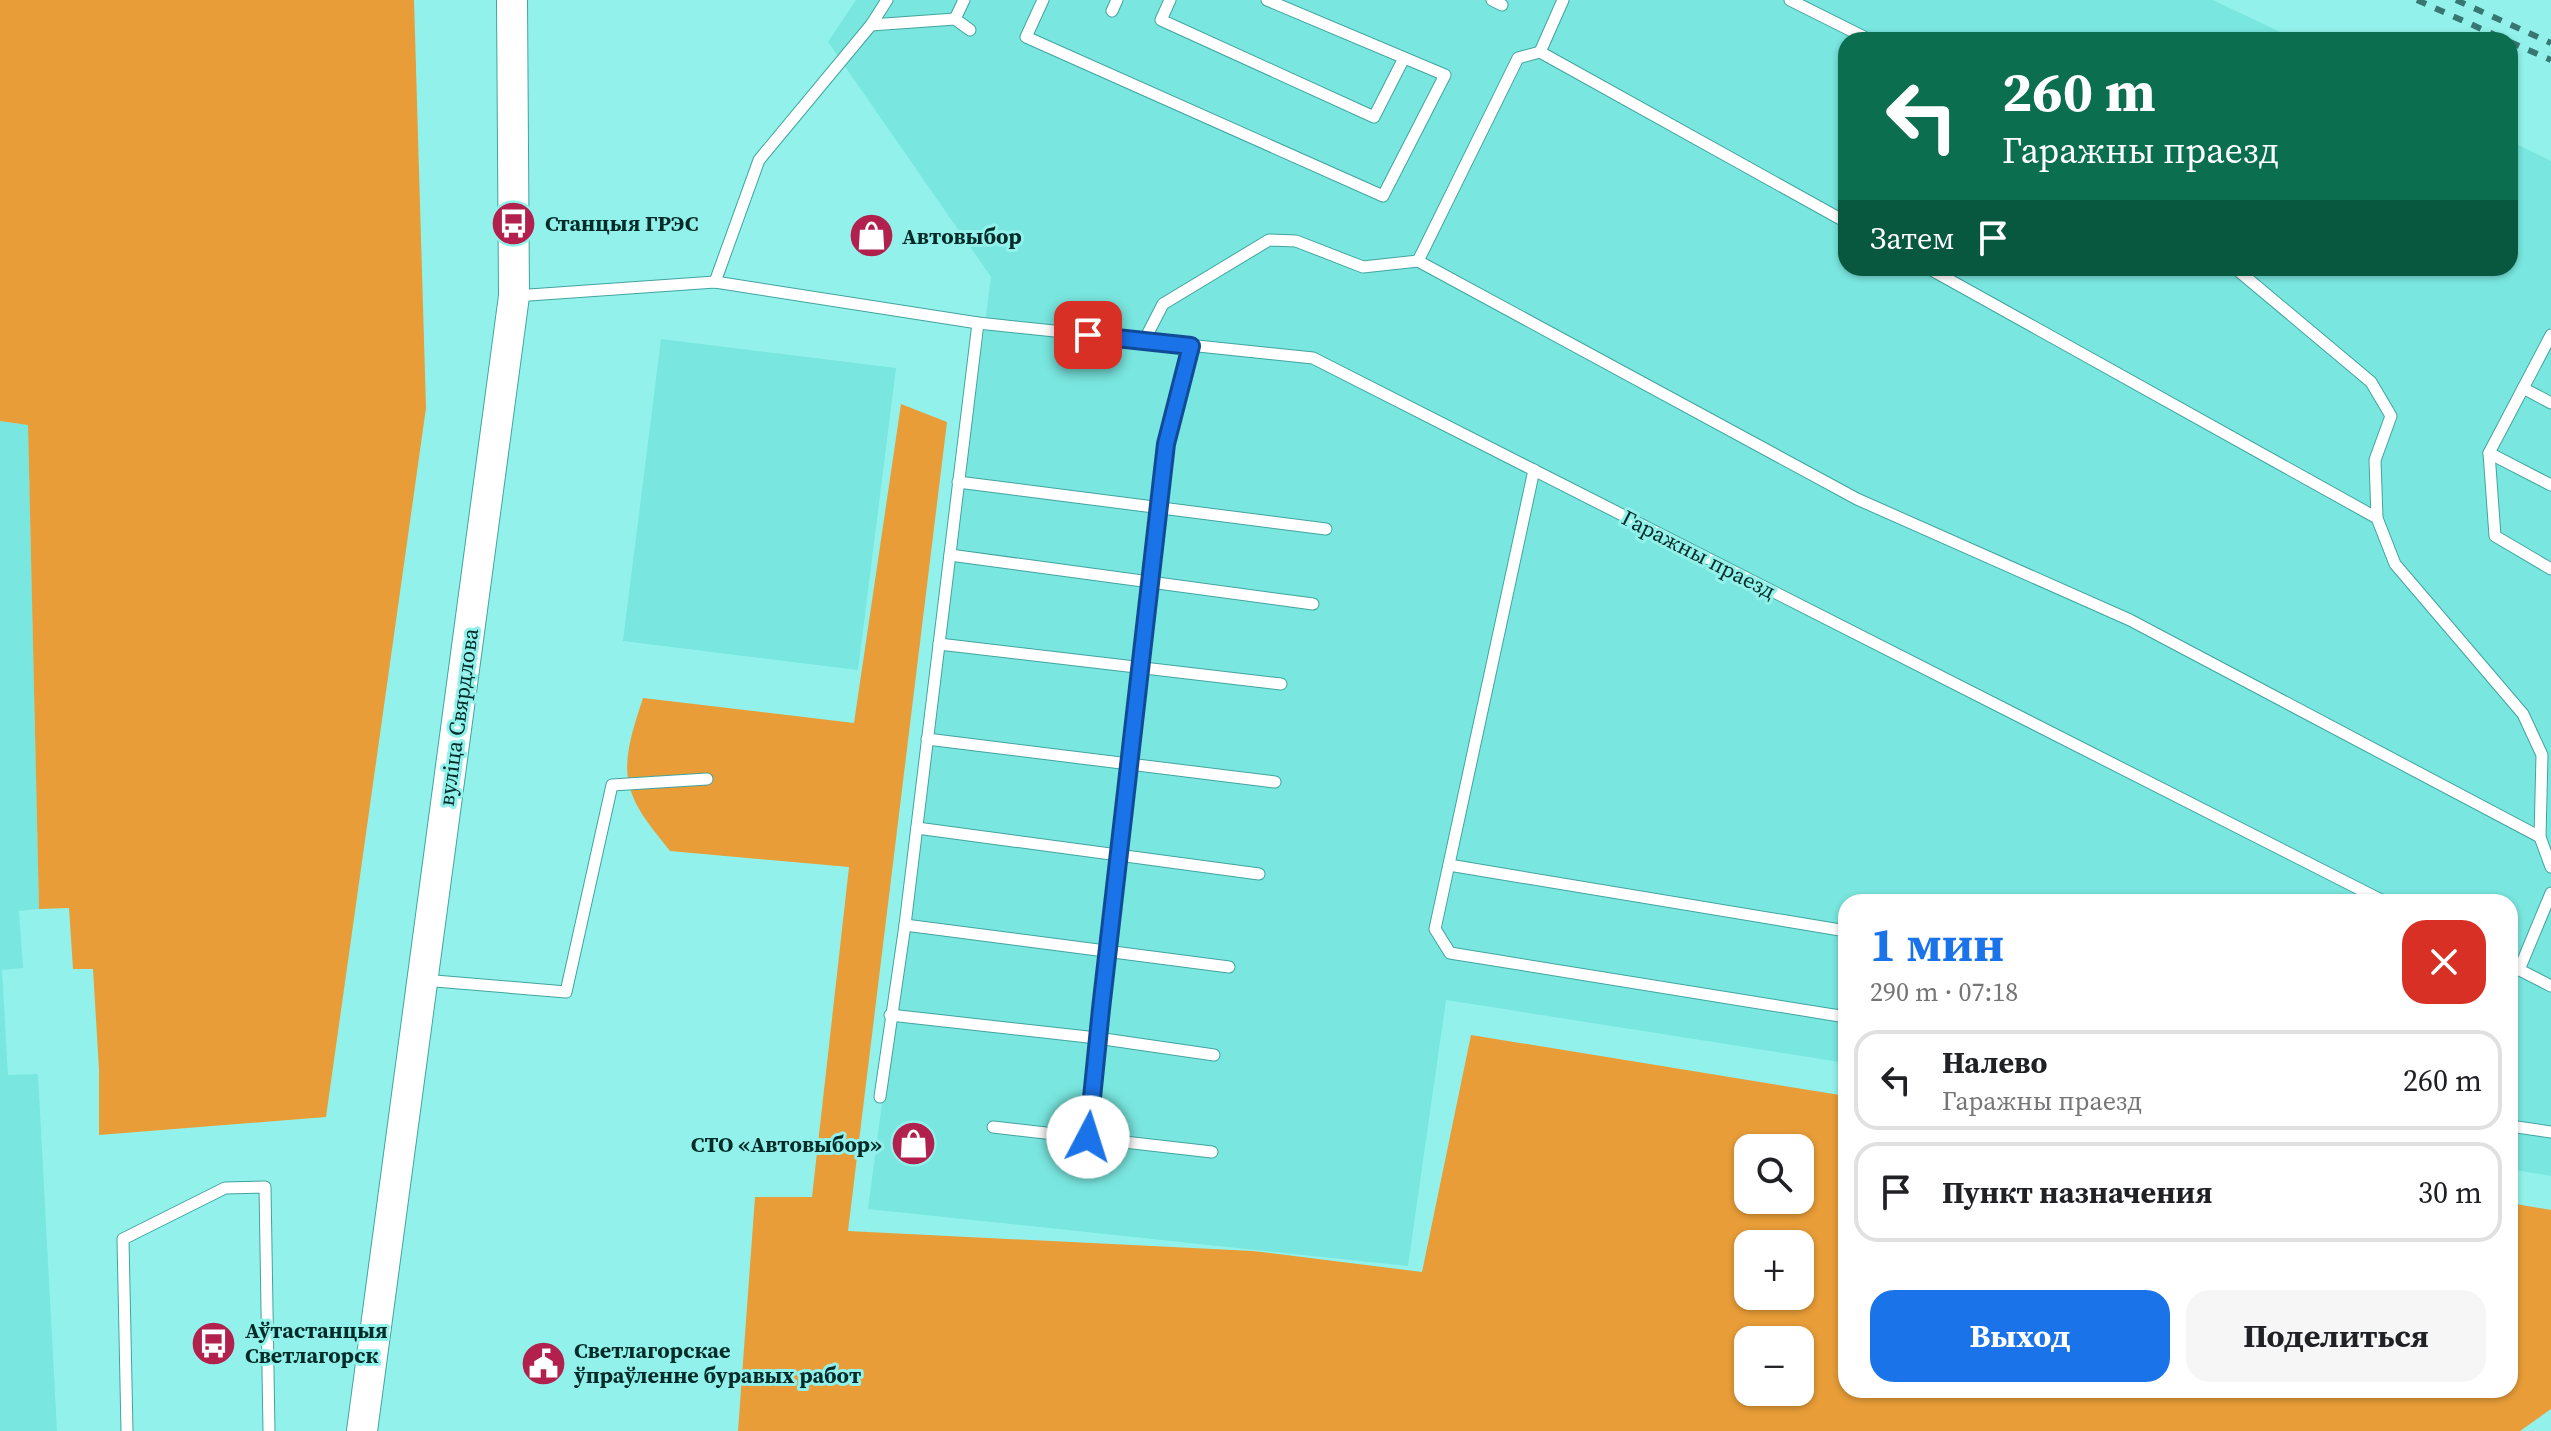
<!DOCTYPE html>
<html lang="ru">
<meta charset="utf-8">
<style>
:root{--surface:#fff;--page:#f6f6f6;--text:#202124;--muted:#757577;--line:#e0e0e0;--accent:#1a73e8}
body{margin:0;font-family:"Source Serif 4",serif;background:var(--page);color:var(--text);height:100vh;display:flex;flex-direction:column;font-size:30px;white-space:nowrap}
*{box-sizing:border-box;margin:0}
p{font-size:26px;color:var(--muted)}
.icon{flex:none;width:44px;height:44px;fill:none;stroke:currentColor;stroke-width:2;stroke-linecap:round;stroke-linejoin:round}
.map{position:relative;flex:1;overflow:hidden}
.drawer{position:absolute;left:1838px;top:894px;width:680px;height:504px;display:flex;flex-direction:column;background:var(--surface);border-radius:24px;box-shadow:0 2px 6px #0004}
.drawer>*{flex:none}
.hud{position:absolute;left:1838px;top:32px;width:680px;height:244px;border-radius:24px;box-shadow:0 2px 6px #0004;background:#0b6e4f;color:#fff;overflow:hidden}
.fabs{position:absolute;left:1734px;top:1134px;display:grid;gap:16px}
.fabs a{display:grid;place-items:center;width:80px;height:80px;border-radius:16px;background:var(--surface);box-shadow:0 2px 6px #0004;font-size:40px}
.pin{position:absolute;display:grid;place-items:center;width:68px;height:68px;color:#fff;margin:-34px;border-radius:16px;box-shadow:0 4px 12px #0006}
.me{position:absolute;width:88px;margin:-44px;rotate:5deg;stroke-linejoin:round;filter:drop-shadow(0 0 6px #0008)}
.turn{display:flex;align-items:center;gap:28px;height:168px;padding:0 32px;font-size:36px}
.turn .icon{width:104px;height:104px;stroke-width:2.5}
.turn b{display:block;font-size:56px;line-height:68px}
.then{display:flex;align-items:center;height:76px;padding:0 32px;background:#0003;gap:16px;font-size:30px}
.round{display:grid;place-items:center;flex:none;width:84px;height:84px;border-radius:24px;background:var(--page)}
.overview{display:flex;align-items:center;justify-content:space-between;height:136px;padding:0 32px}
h1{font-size:48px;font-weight:700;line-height:60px;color:var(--accent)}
.action{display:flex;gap:16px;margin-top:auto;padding:16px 32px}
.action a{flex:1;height:92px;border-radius:24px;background:var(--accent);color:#fff;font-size:32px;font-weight:700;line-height:92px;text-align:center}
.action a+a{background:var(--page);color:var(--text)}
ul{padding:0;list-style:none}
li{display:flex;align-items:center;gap:24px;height:100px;margin:0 16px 12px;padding:0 16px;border:4px solid var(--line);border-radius:24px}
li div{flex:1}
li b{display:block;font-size:30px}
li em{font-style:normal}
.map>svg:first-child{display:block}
</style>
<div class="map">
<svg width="2551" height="1431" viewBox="0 0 2551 1431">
<rect width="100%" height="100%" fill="#92f2eb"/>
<g fill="#79e6df">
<path d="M856 0H2213L2297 40H1846V268H2510V141L2551 161V1176L2510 1169V902H1846V1063L1446 1000 1408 1266 868 1209 991 277 828 42Z"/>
<path d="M661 339 896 368 858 670 623 641Z"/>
<path d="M0 421 28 425 39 909 19 911 23 968 2 970 8 1075 38 1074 57 1431H0Z"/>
</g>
<g fill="#e89d38" fill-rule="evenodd">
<path d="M0 0H414L426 408 326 1117 99 1135V1070L93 969H73L69 908 39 909 28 425 0 421Z"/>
<path d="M901 404 947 422 848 1231 1253 1251 1422 1272 1471 1035 1846 1096V1390H2510V1203L2551 1210V1409L2520 1431H738L755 1197H812L849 867 670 851C654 830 632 807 628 779 624 753 635 723 643 698L854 723ZM1748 1148H1800V1200H1748ZM1748 1244H1800V1296H1748ZM1748 1340H1800V1392H1748Z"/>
</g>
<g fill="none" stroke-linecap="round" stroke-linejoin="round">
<defs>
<g id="lane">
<path d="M1043 0 1026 37 1383 196 1445 75 1267 0"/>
<path d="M1170 0 1161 20 1374 117 1404 58"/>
<path d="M1492 0 1502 5"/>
<path d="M1790 0 1870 40"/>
<path d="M1112 11 1117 0"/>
<path d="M955 19 964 0"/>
<path d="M871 25 955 19 970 30"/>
<path d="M1540 52 1563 0"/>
<path d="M1418 261 1518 58 1540 52 1846 222"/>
<path d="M1928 268 2377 518 2395 564 2523 714 2542 755 2540 837 2551 867"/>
<path d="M2235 268 2371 382 2391 416 2375 460 2377 518"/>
<path d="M715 282 759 160 871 25 887 0"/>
<path d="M515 296 715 282 978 323 1313 358 2385 902"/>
<path d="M2551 335 2489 453 2551 485"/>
<path d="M1144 341 1163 304 1269 240 1296 241 1363 267 1418 261 1857 499 2130 620 2540 837"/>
<path d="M2523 388 2551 403"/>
<path d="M2489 453 2495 536 2551 569"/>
<path d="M1534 470 1435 929 1450 953 1846 1017"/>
<path d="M958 482 1326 529"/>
<path d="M950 555 1313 604"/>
<path d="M939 644 1281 684"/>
<path d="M927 739 1275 782"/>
<path d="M917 828 1259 874"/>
<path d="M1449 865 1846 931"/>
<path d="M905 925 1229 967"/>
<path d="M2510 965 2551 986"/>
<path d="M2519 970 2551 893"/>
<path d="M423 980 566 992 612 785 707 779"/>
<path d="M890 1015 1097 1038 1214 1055"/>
<path d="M880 1097 905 925 978 323"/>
<path d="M2510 1126 2551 1132"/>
<path d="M993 1127 1212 1152"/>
<path d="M1088 1137 1097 1038 1166 444 1191 346"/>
<path d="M127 1431 123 1239 225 1188 265 1187 269 1431"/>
</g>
<path id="secondary" d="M362 1431 514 296 512 0"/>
</defs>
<use href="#lane" stroke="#42a49f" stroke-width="13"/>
<use href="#secondary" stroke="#42a49f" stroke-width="32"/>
<use href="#lane" stroke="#fff" stroke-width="11"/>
<use href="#secondary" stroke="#fff" stroke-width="30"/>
<g stroke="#377672" stroke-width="6" stroke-dasharray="10 10" stroke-linecap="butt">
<path d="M2417 0 2506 40"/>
<path d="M2456 0 2551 43"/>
<path d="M2510 42 2551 60"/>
</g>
</g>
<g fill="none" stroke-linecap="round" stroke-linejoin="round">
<defs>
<path id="route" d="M1088 335 1191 346 1166 444 1101 1009 1088 1137"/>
</defs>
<use href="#route" stroke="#114b97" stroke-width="20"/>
<use href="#route" stroke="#1a73e8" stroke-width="14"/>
</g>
<defs>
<symbol id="bus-disc" viewBox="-11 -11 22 22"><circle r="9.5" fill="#b2214d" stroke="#92f2eb"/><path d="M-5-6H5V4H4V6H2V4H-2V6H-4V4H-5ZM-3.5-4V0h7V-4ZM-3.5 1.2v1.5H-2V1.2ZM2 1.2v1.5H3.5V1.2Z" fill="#fff"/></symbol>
<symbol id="shop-disc" viewBox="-11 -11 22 22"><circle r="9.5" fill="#b2214d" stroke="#92f2eb"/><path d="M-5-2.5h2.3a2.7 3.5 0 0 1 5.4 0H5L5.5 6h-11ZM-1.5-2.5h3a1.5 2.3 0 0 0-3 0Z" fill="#fff"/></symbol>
<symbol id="civic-disc" viewBox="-11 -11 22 22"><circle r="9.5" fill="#b2214d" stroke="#92f2eb"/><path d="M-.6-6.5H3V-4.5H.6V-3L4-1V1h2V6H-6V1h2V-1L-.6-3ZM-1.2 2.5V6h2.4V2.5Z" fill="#fff"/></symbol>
</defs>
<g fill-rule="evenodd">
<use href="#bus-disc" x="488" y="198" width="51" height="51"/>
<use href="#shop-disc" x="846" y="210" width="51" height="51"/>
<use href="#shop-disc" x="888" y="1118" width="51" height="51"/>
<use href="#bus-disc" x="188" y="1318" width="51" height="51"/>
<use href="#civic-disc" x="518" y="1338" width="51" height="51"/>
</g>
<g text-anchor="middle" stroke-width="6" stroke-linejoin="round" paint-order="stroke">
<g font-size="22" font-weight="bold" fill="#002b29" stroke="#92f2eb" text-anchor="start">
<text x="545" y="231">Станцыя ГРЭС</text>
<text x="902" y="244">Автовыбор</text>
<text x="882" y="1152" text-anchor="end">СТО «Автовыбор»</text>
<text x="245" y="1338">Аўтастанцыя<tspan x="245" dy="25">Светлагорск</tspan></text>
<text x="574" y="1358">Светлагорскае<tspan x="574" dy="25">ўпраўленне буравых работ</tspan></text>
</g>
<g font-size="22" fill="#002b29" stroke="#92f2eb">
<text transform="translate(1699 554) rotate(27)" y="8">Гаражны праезд</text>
<text transform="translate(458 717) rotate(-82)" y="8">вуліца Свярдлова</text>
</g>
</g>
</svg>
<div class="fabs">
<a><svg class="icon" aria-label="search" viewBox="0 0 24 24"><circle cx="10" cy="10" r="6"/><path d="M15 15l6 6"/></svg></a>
<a>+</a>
<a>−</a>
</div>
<div class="pin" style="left:1088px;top:335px;background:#d93025"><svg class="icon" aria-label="arrive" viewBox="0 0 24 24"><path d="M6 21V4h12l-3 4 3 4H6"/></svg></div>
<svg class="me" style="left:1088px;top:1137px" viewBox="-20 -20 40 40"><circle r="19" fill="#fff"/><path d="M0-13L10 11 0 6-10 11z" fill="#1a73e8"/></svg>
<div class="hud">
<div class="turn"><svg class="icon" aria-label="left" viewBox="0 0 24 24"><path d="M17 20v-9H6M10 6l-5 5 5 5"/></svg><div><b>260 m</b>Гаражны праезд</div></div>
<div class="then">Затем<svg class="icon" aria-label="arrive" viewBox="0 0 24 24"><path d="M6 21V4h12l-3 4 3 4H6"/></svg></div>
</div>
<section class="drawer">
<div class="overview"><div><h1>1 мин</h1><p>290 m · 07:18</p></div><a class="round" style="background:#d93025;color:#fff"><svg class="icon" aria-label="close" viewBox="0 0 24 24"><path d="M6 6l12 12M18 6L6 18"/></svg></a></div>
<ul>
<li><svg class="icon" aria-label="left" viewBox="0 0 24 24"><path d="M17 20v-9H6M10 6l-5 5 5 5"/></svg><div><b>Налево</b><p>Гаражны праезд</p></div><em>260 m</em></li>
<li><svg class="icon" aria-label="arrive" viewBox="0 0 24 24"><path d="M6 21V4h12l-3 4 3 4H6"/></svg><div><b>Пункт назначения</b></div><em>30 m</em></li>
</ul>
<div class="action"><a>Выход</a><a>Поделиться</a></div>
</section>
</div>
